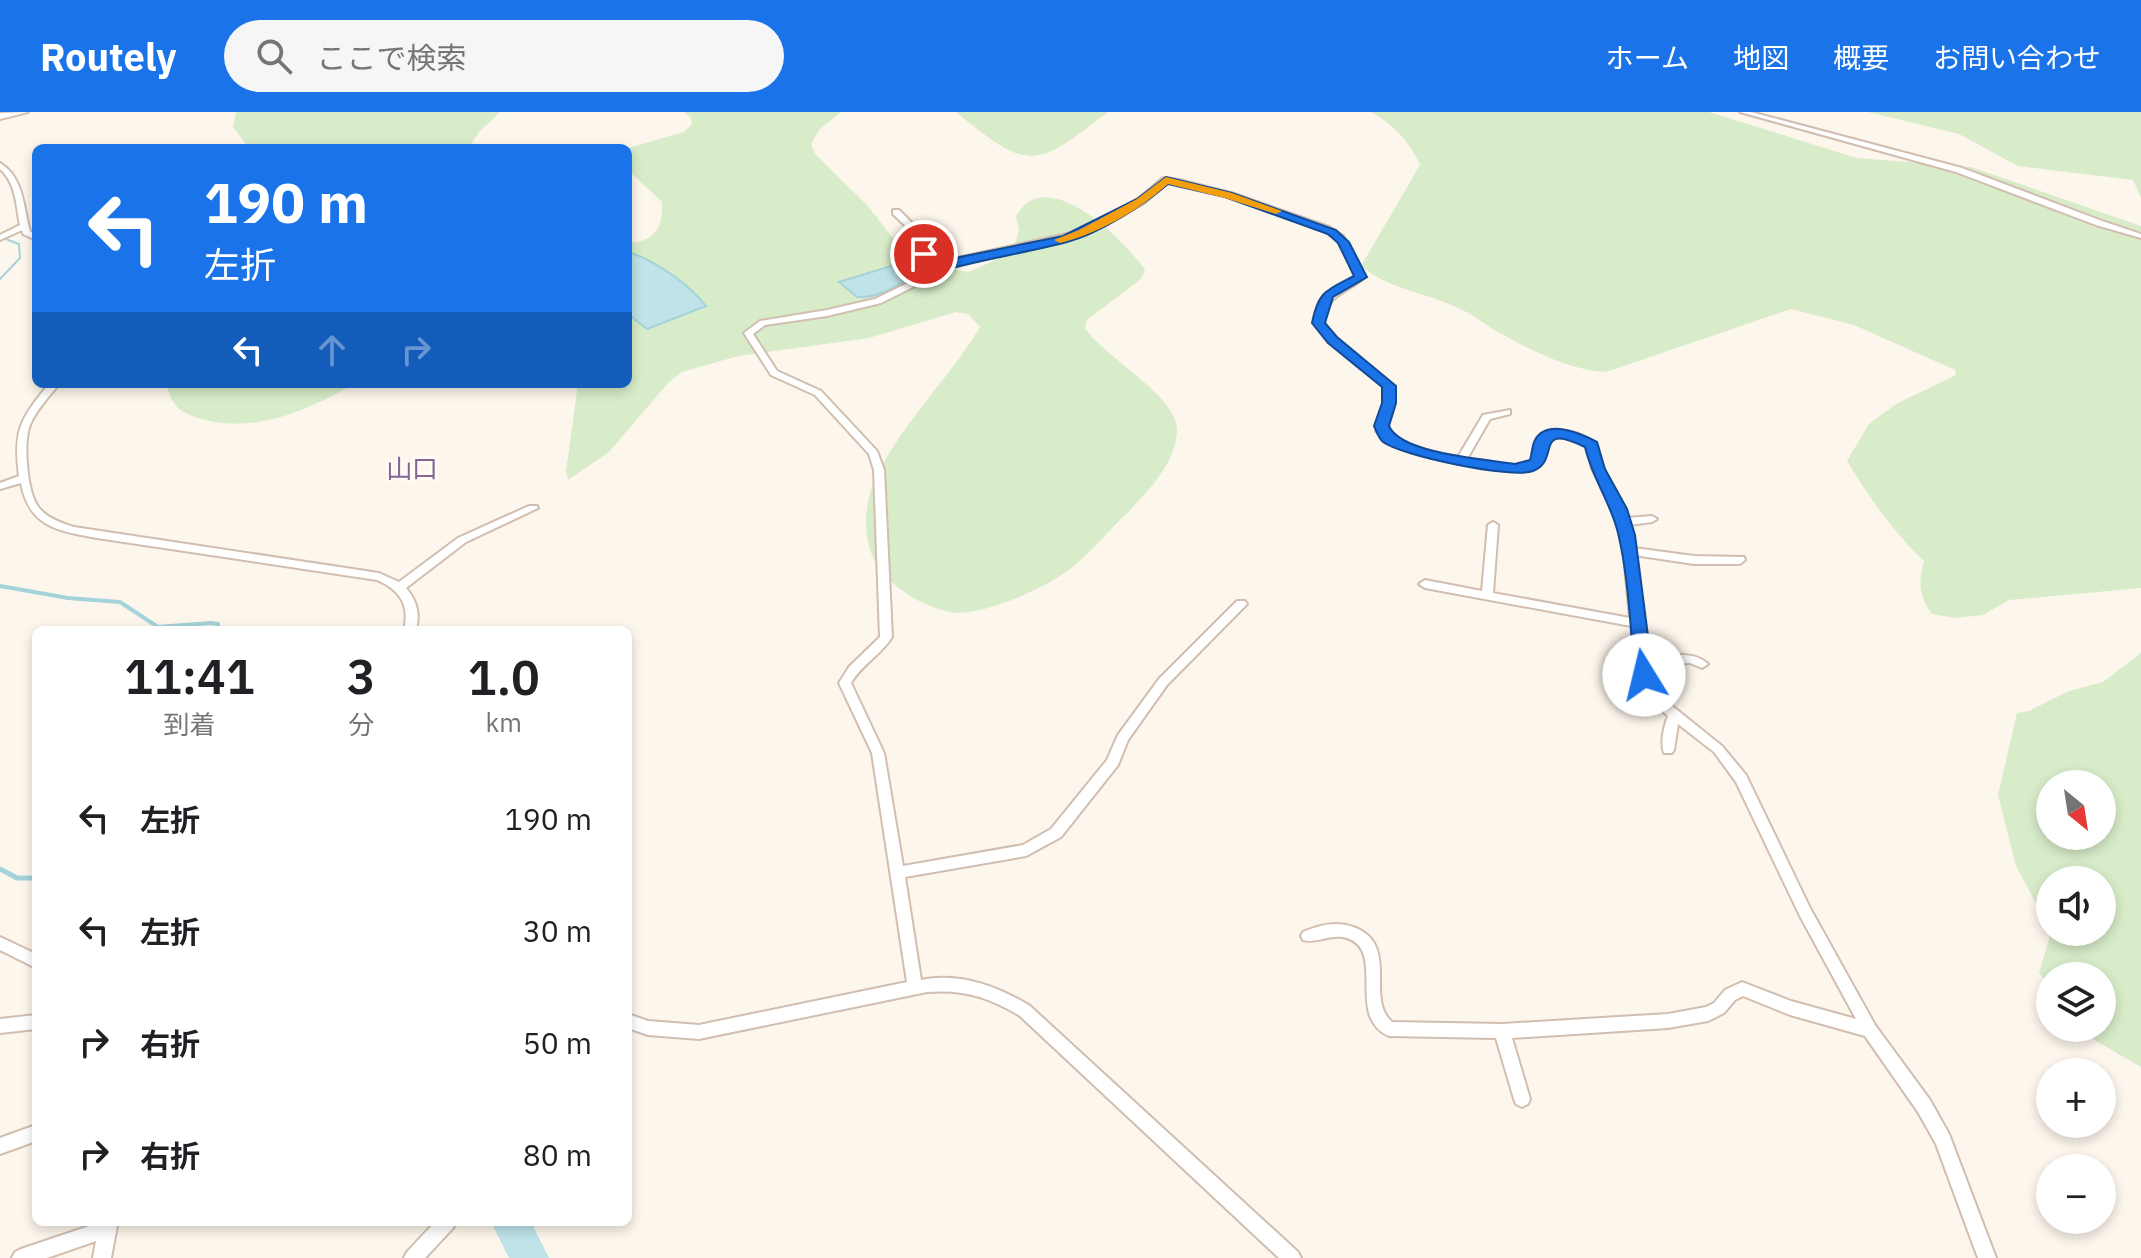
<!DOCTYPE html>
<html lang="ja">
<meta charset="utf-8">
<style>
:root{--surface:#fff;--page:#f6f6f6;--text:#202124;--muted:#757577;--accent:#1a73e8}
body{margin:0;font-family:"IBM Plex Sans","Noto Sans JP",sans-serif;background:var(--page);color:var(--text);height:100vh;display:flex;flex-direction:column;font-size:30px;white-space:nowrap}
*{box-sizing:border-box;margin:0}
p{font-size:26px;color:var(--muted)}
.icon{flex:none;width:44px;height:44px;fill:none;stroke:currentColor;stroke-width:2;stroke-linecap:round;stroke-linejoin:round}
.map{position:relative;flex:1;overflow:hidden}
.drawer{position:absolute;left:32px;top:514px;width:600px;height:600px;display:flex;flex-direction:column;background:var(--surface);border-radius:12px;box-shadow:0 4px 12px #0003}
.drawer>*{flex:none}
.top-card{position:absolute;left:32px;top:32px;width:600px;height:244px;border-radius:12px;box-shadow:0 4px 12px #0003;background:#1a73e8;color:#fff;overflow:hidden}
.needle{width:52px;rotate:150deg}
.tools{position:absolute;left:2036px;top:658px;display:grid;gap:16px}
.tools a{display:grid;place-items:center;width:80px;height:80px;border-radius:50%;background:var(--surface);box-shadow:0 4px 12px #0003;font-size:40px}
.pin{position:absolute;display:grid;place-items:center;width:68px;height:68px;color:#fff;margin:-34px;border:4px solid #fff;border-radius:50%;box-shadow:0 2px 8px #0007}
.me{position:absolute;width:88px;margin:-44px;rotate:351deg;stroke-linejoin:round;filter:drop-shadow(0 0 6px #0008)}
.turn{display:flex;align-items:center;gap:28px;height:168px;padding:0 40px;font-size:36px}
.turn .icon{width:104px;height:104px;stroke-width:2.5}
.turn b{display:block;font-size:56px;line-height:68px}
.lanes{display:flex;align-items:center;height:76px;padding:0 40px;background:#0003;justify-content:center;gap:40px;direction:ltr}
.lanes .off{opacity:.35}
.eta{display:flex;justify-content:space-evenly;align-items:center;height:136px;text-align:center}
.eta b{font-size:48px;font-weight:600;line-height:56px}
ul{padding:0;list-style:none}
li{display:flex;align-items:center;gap:24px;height:112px;padding:0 40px}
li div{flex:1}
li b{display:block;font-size:30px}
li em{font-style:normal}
header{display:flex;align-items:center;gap:48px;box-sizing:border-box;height:112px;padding:0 40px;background:var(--accent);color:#fff}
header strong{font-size:38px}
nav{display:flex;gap:44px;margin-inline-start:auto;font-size:28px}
.search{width:560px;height:72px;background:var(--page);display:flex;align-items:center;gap:20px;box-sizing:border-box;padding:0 28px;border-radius:44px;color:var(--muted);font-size:30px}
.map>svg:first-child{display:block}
</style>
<header>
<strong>Routely</strong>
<div class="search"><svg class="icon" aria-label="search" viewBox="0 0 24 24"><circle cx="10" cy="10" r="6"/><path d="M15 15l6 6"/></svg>ここで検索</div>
<nav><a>ホーム</a><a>地図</a><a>概要</a><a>お問い合わせ</a></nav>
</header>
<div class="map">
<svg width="2141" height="1146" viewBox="0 0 2141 1146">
<rect width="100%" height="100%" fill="#fdf6ec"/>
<g fill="#d8ecc9" fill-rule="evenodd">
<path d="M236 0H500L480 19 468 36H249L233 15Z"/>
<path d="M684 0H841L819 18 811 32 815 42 868 94 905 142 924 153 969 160 1013 140 1019 118 1016 104C1019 100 1023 93 1028 90 1064 67 1127 132 1145 158L1141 167 1087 208 1085 216C1104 245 1177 284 1177 317 1177 352 1144 384 1121 407 1105 423 1090 440 1074 454 1049 475 982 505 950 500 926 495 899 480 883 461 862 436 862 400 874 370 898 315 949 267 980 215L968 202 956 200 869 226 738 244 682 260 668 271 609 340 568 368 566 359 578 272H628V131C655 130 663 116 662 90L628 58V36L684 20 692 12 691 6Z"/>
<path d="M956 0H1108C1035 56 1030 61 956 0Z"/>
<path d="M1371 0H1709L1857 46 1971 55 2141 114V476L2009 488 1983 503 1955 506 1932 502C1919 485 1918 469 1924 449 1893 420 1869 385 1847 349L1869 312 1896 292 1956 263 1955 258 1854 213 1791 197 1606 260C1570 258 1530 238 1498 220 1484 212 1471 201 1456 195 1423 180 1389 177 1361 154L1420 53C1410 30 1393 12 1371 0Z"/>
<path d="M1868 0H2141V86L2133 68 2018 54 1959 22Z"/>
<path d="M167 272H354C306 299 253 323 198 306 179 300 170 292 167 272Z"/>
<path d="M2141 541V955L2091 926 2083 916H2102V864H2050V874L2039 861 2051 820H2102V768H2050V817L2016 754 1998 683 2017 601 2029 599 2069 579 2103 570ZM2102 672V724H2050V672Z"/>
</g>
<g fill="#bfe3e8" stroke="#a5d3da" stroke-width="2">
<path d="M628 140C655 148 690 173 706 194L647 217 628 202Z"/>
<path d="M901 151H916L919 155C904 172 881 186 857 185L839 170Z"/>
</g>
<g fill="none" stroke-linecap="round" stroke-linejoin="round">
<path stroke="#a5d3da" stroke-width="2" d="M0 125 19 132 20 146 0 167"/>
<path stroke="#a5d3da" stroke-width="4" d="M0 474 68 486 120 490 158 515 211 511 218 512 217 518"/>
<path stroke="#a5d3da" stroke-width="5" d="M0 757 17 766H36"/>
<path fill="#bfe3e8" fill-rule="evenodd" d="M491 1110H531L549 1146H509Z"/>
<defs>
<g id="minor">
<path d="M1740 0H1751L1962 56 2102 109 2141 122V126L2096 113 1956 60Z"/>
<path d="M0 51C24 66 23 94 30 119L36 123V128L23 122 22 118 0 128V123L20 113C16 93 16 71 0 57Z"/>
<path d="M1163 66 1179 68 1231 81 1329 115 1343 124 1365 165C1346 182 1327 181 1323 211L1335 226 1394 274V291L1386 318C1406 336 1433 340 1458 345L1483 303 1510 298V302L1490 307 1467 347C1480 349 1521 359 1531 350 1535 345 1536 332 1539 326 1558 314 1580 318 1597 333L1602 357 1624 397 1627 406 1652 404 1657 407 1652 410 1629 413 1634 436 1694 444 1744 445 1745 448 1740 452H1694L1634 443 1642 511 1648 545C1668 544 1693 538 1708 552L1702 556 1690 551 1650 554 1654 573 1666 589 1722 634 1746 663 1810 796 1875 913 1930 988 1949 1022 1996 1146H1978L1936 1032 1918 1000 1865 924 1790 903 1743 884 1735 888 1724 901 1708 909 1668 916 1512 926 1530 987 1528 992 1522 995 1516 992 1514 987 1496 926 1389 924C1345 905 1387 839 1347 826 1331 821 1317 832 1303 828L1301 824 1303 820C1320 813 1336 809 1353 815 1401 832 1364 886 1392 910L1502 912 1668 902 1706 895 1714 891 1725 878 1742 870 1791 889 1856 907 1800 804 1736 670 1714 640 1678 612 1674 638 1672 641H1664C1660 630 1664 615 1668 604L1658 595 1642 574 1631 514 1425 476 1419 472 1425 468 1482 479 1488 413 1493 410 1498 413 1493 481 1630 506 1622 423 1614 397 1592 357 1587 334C1574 326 1561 321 1547 329 1544 339 1544 351 1535 356 1514 366 1424 346 1401 337 1391 332 1383 327 1376 319L1384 291V275L1329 230 1315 211C1318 181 1335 179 1357 164L1337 127 1323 119C1273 101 1221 79 1168 70L1144 91 1086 123 963 150 881 191 827 204 765 213 753 222 777 259 821 279 877 339 884 358 892 525C881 543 861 553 851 571L884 641 903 754 1023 733 1051 717 1107 648 1118 623 1159 567 1237 489H1245L1247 492 1167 573 1128 628 1118 653 1061 725 1026 744 905 765 921 868C960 860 997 874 1030 894L1298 1140 1301 1146H1279L1020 904C990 885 962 877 927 880L699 927 648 923 628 916V902L648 909 699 913 907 870 872 641 839 571 849 555 880 525 874 358 869 342 815 283 771 263 744 221 760 209 827 198 875 187 937 157 915 139 914 122 893 102V98H899L921 120 922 136 943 153 957 146 1081 119 1138 87Z"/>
<path d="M49 272H59C49 285 36 298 30 313 23 331 27 377 37 393 44 405 61 411 74 415L379 461 399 470 458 426 529 394H537L538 396 466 430 406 476C417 489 420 501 416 518H404C410 493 400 478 377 468L97 426C58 419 29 415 21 371L0 377V371L19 364C13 319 20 307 49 272Z"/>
<path d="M0 825 36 842V856L0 838Z"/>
<path d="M36 903V917L0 921V907Z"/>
<path d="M36 1013V1029L0 1042V1026Z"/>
<path d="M101 1110H115L117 1114 111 1146H93L96 1129 47 1146H12L15 1140 21 1137Z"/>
<path d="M435 1110H456L453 1116 425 1146H404L407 1140Z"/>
</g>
<path id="secondary" d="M28 0 0 7V1Z"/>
</defs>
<use href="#minor" stroke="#d1beb0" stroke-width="4"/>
<use href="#secondary" stroke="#d6c0b0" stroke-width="4"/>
<use href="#minor" fill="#fff" fill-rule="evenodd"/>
<use href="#secondary" fill="#fff" fill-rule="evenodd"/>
</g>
<path fill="#1a73e8" stroke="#114b97" stroke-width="2" d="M1166 65 1232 81 1336 118 1349 130 1367 165 1333 185 1325 211 1337 225 1396 274V291L1389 314C1401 342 1485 347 1515 352L1530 348C1532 342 1532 333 1535 328 1547 306 1582 322 1597 330L1605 357 1627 397 1635 423 1653 563 1651 567H1638L1635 563C1630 516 1629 467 1618 421 1611 391 1592 366 1585 335 1533 309 1561 349 1533 359 1512 367 1402 344 1383 330 1378 326 1377 320 1374 314L1382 291V275L1328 231 1312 211C1318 179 1327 178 1354 164L1338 131 1328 122 1225 85 1168 72C1142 94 1100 121 1067 130 1025 141 983 147 941 159L918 142 928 139 943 151 960 145 1063 124 1137 87Z"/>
<path fill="#f59e0b" d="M1166 65 1232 81 1282 99 1276 102 1225 86 1168 72C1137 99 1100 121 1060 131L1054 128 1079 118 1137 87Z"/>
<g text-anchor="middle" stroke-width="6" stroke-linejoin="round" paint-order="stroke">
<g font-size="26" fill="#846695" stroke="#fffaf3">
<text x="412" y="366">山口</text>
</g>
</g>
</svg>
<div class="tools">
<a><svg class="needle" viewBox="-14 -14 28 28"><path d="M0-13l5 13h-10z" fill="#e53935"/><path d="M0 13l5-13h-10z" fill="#757577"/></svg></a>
<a><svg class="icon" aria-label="sound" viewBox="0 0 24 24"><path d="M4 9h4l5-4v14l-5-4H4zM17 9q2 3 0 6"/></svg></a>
<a><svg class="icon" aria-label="layers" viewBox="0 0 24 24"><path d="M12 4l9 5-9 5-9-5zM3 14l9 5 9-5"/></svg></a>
<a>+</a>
<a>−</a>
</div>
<div class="pin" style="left:924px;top:142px;background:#d93025"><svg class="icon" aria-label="arrive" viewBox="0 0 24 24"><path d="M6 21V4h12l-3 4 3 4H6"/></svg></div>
<svg class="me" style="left:1644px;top:563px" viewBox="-20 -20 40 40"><circle r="19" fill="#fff"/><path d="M0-13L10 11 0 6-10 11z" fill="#1a73e8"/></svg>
<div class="top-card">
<div class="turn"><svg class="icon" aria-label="left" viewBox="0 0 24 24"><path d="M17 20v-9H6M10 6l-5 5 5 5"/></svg><div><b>190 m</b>左折</div></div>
<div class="lanes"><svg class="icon" aria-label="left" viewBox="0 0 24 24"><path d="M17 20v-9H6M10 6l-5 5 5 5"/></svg><svg class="icon off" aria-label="ahead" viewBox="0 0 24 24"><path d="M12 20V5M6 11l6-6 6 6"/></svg><svg class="icon off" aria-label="right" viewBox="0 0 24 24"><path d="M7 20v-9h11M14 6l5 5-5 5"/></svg></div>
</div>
<section class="drawer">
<div class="eta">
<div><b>11:41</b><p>到着</p></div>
<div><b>3</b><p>分</p></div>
<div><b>1.0</b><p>km</p></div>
</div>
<ul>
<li><svg class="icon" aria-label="left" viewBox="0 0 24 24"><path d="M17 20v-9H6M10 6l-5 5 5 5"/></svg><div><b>左折</b></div><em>190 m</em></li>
<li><svg class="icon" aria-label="left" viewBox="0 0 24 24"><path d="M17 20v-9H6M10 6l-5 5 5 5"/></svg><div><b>左折</b></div><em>30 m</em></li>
<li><svg class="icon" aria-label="right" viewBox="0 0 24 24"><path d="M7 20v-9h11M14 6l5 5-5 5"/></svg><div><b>右折</b></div><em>50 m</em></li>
<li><svg class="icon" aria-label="right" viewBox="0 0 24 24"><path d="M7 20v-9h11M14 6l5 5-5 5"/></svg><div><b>右折</b></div><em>80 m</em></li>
</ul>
</section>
</div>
